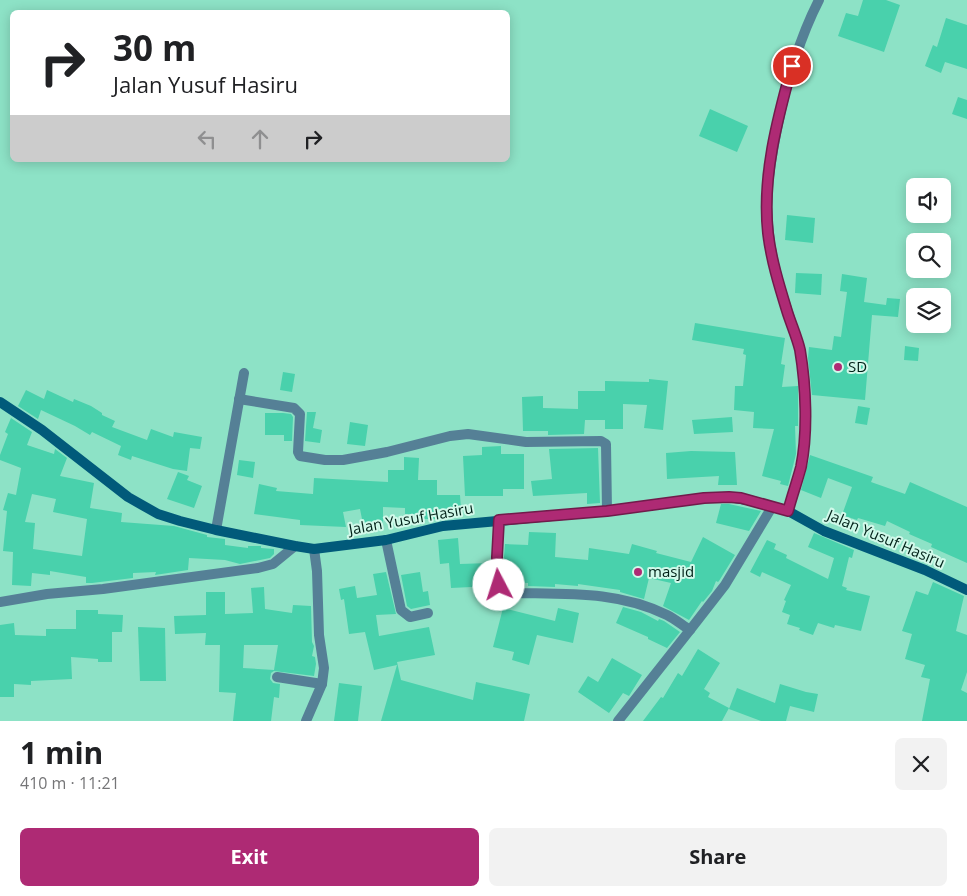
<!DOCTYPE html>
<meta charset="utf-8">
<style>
:root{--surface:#fff;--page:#f2f2f2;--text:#202124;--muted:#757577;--accent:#ae2a74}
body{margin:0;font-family:"Open Sans",sans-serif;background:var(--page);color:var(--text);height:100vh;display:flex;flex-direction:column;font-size:19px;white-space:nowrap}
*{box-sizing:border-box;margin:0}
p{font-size:16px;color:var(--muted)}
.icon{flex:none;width:28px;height:28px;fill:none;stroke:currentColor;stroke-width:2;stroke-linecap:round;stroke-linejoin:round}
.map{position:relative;height:721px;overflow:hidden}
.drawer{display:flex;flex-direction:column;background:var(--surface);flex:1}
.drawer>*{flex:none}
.top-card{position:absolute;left:10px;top:10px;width:500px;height:152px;border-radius:8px;box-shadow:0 2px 12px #0003;background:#fff;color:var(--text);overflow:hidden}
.controls{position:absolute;left:906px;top:178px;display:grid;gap:10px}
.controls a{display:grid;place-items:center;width:45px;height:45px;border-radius:8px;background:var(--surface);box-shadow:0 2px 12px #0003;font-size:25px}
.pin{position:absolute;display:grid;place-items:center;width:42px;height:42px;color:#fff;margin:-21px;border:2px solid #fff;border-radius:50%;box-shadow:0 1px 5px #0007}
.me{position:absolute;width:55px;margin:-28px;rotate:355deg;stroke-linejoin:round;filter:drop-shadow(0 0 4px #0008)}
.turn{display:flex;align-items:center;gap:18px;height:105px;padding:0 20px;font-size:22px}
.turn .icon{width:65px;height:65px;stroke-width:2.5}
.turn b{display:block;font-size:35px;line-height:42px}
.lanes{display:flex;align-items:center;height:48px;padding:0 20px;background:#0003;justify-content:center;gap:25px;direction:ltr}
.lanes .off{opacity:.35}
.round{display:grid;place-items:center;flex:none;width:52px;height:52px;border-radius:8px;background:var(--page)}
.head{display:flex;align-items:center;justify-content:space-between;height:85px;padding:0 20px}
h1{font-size:30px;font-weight:700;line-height:38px}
.action{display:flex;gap:10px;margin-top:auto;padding:10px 20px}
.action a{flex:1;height:58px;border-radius:8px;background:var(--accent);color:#fff;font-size:20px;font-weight:700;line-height:58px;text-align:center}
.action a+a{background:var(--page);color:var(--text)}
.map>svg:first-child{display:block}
</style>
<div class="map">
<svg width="967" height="721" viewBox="0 0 967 721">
<rect width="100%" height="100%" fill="#8de2c6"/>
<g fill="#49d1ac" fill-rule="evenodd">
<path d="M863 0H886L900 5 884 52 838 36 846 13 858 16Z"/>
<path d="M946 18 967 25V69L945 62 941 73 925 66 933 45 937 47Z"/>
<path d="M958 97 967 100V119L952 114Z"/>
<path d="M710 109 748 126 737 152 699 136Z"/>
<path d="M787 215 815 218 813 243 785 240Z"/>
<path d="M796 273 822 274 821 295 795 293Z"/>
<path d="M842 274 867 278 864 302 886 305 887 298 900 299 898 317 872 315 865 400 812 395 808 358 809 347 832 350 834 336 841 337 847 292 840 291Z"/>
<path d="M695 323 785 338 781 364 785 365 782 387 798 386V426H795L796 454 788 486 780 484 781 481 762 476 774 429 753 428 754 412 734 410 735 386H743L746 355 743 354 744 349 692 340Z"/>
<path d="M905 346 919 348 918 361 904 360Z"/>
<path d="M283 372 295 374 292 392 280 390Z"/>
<path d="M649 379 668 381 663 430 644 428 647 405 623 404V429H605V420H585L584 434 548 435V431H523L522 397 543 396V408L578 409V391H605V381L649 382Z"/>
<path d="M26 390 44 399 47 390 73 402 74 399 91 406 102 413V415L115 421 112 427 147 440 151 429 173 437 174 432 202 437 200 449 190 448 187 471 173 469 132 456 131 460 118 455 121 446 92 432 90 435 75 426 41 410 38 419 18 406Z"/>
<path d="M858 406 870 408 867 425 855 423Z"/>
<path d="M307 412H316L313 428 322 430 320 443 305 441Z"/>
<path d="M265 413H283L291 414 293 417 292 441H284V435H265Z"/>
<path d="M732 417 733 432 694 434 692 420Z"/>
<path d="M11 418 32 432 27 445 54 454 55 449 67 458 60 476 94 483 90 508 122 513 121 522 174 526 207 535V537L225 539V545L248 548V546H261V548L274 549V554L270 558 240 564 225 560 189 558 188 570 155 575 156 572 133 573V578L92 583H86V577L50 571V575L32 573 31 586 12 585 13 552 3 551 7 511 3 510 8 493 16 495 21 468 0 460V455L8 434 5 432ZM32 494 56 499 53 512 87 519 82 556 33 549 35 523 25 522Z"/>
<path d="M350 422 368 425 365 446 347 444Z"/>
<path d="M501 446V454H524V489H503V496H465L463 456 482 455V447Z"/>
<path d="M598 448 600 503 587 504V493L533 496 531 481 552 479 549 449Z"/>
<path d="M691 451 735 452 737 485H718L719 476 667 479 666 453Z"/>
<path d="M810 455 873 477 871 482 905 494 910 482 967 507V563L931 547 932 544 909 534 910 532 887 521 885 526 858 518 857 520 842 515 852 487 828 478 821 498 801 490Z"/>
<path d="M404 457 419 458 418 480H437V495H460L461 509H438V519H422V514H405V508L383 507V523L363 524 360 509 343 512 346 527 300 525V520L254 514 259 484 277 488 276 491 313 494 314 478 388 482V470H404Z"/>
<path d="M239 460 255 462 253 478 237 475Z"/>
<path d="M178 472 189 476 187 480 202 486 194 508 167 499Z"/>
<path d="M721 504H729L761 511 749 531 716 523Z"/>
<path d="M529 532 556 533 555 557 588 560 589 548 629 554 632 544 657 551 656 553 691 562 703 537 735 555 719 581 718 582 716 581 712 591 703 602 702 601 689 620 663 606 671 583 649 578 644 599 620 592V590L578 584V586L555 584V587L528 586V583L506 582 504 557 505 544 528 545Z"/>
<path d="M814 533 854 550 852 558 849 557 842 586 847 588 846 590 870 596 861 631 835 625 834 628 818 623 813 635 799 630 800 628 787 624 790 615 782 612 786 601 784 600 791 585 762 572 760 577 750 572 767 540 776 544 774 549 787 555 786 558 828 579 834 558 808 547Z"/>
<path d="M458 538 460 564 490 563 492 586 451 588 449 563 440 564 438 540Z"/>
<path d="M386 572 396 614 376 615 379 636 429 627 435 655 397 662 401 680 473 700 476 682 530 694 524 721H381L397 665 374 670 365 632 349 634 344 599 341 600 339 589 355 586 357 598 377 595 373 574Z"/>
<path d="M420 572 423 592 428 591 430 605 411 609 407 606 401 575Z"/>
<path d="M933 582 964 596 956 631 967 635V672L961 690 967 693V721H922L930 679 921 677 925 665 905 659 912 634 902 631 916 591 928 595Z"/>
<path d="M264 587 265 609 292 613 293 605 311 606 312 642 314 646 312 656 315 657 316 664 314 676 274 671 271 673 270 679 273 683 280 684 279 698 274 697 271 721H233L236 693 219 692 220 645H205L206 633 175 634 174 616 206 615V592H225V614L253 613 251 588ZM244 645H278L274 670 243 668Z"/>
<path d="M623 607 641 612 658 621 659 619 664 621 680 632 667 648 648 639V637L616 623Z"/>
<path d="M503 608 555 621 558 608 579 613 573 643 537 635 529 665 512 660 514 652 493 647Z"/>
<path d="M76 610H98V614L123 615 122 632H112V662H98V659L71 657 72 679 31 681V685L14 684V697H0V625L14 623 15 635 46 636V629H76Z"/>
<path d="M138 627 165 628 166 681H140Z"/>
<path d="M698 649 720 663 704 689 710 693 708 697 729 708 722 721H643L661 697 663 698 678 673 682 676Z"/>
<path d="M612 658 642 675 629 696 623 693 609 713 578 692 588 676 598 682Z"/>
<path d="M339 683 362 686 358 721H334Z"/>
<path d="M780 684 806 692 818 694 814 712 790 706 786 721H761L729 709 737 688 775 703Z"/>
</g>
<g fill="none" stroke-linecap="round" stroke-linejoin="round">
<g stroke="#558096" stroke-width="10">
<path d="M239 399 294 408 300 414 298 452 300 456 325 460H343L387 452 450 436 468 434 526 442 601 441 606 444 607 511"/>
<path d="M788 511C792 496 797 482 801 467 807 437 807 376 799 347 788 309 773 273 769 234 764 198 770 164 777 129 786 84 798 41 819 0"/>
<path d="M499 520 497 557 499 585 508 591 515 593C567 594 619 591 667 615 675 619 682 625 690 630L618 721"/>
<path d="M216 530 244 373"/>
<path d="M386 540 401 610 410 617 428 613"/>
<path d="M690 630 725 585 772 507"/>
<path d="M277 677 322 684"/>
<path d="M306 721 322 684 324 668 319 635 317 571 314 549"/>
</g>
<path stroke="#558096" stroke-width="10" d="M0 602 47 594 103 589 258 568 273 564 295 546"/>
<path stroke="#015a7a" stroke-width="10" d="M0 402 42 430 128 497 158 514 180 521 216 530 295 546 314 549 386 540 443 526 607 511 704 498 729 497 753 501 788 511 824 531 925 570 967 590"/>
</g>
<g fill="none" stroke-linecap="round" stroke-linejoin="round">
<defs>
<path id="route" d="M499 585 497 557 499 520 607 511 704 498 729 497 741 498 788 511C792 496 797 482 801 467 808 432 806 386 800 350 797 337 791 324 787 311 779 285 771 259 768 233 762 177 777 120 792 66"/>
</defs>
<use href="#route" stroke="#711b4b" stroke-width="12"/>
<use href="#route" stroke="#ae2a74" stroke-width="9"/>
</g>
<g fill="#ae2a74" stroke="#d1f9ea" stroke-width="2">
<circle cx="838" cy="367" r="5"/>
<circle cx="638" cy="572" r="5"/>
</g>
<g text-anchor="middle" stroke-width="4" stroke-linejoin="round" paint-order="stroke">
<g font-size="15" fill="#002118" stroke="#d1f9ea" text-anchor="start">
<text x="848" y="372">SD</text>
<text x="648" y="577">masjid</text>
</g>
<g font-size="15" fill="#002118" stroke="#d1f9ea">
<text transform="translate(411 519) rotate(-10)" y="5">Jalan Yusuf Hasiru</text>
<text transform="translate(886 539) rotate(23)" y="5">Jalan Yusuf Hasiru</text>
</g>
</g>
</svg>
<div class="controls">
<a><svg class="icon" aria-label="sound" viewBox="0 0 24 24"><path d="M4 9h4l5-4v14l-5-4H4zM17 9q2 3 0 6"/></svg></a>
<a><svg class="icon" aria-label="search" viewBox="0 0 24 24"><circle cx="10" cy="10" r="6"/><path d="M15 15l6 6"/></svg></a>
<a><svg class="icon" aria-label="layers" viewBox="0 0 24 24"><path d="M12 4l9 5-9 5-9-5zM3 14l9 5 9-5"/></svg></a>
</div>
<div class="pin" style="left:792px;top:66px;background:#d93025"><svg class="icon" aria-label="arrive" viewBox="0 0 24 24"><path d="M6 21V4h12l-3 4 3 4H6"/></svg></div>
<svg class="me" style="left:499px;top:585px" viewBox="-20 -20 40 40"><circle r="19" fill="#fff"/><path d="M0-13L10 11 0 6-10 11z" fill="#ae2a74"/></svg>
<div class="top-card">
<div class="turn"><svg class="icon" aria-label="right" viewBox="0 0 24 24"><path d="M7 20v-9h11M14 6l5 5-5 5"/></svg><div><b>30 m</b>Jalan Yusuf Hasiru</div></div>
<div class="lanes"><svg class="icon off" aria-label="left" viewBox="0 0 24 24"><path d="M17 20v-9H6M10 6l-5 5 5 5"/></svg><svg class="icon off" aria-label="ahead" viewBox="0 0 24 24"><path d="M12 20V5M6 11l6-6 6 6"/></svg><svg class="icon" aria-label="right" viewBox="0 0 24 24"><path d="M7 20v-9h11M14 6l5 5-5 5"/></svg></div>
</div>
</div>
<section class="drawer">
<div class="head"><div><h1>1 min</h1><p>410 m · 11:21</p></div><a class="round"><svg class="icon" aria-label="close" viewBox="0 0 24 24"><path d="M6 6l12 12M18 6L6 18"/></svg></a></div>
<div class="action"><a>Exit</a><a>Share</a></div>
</section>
